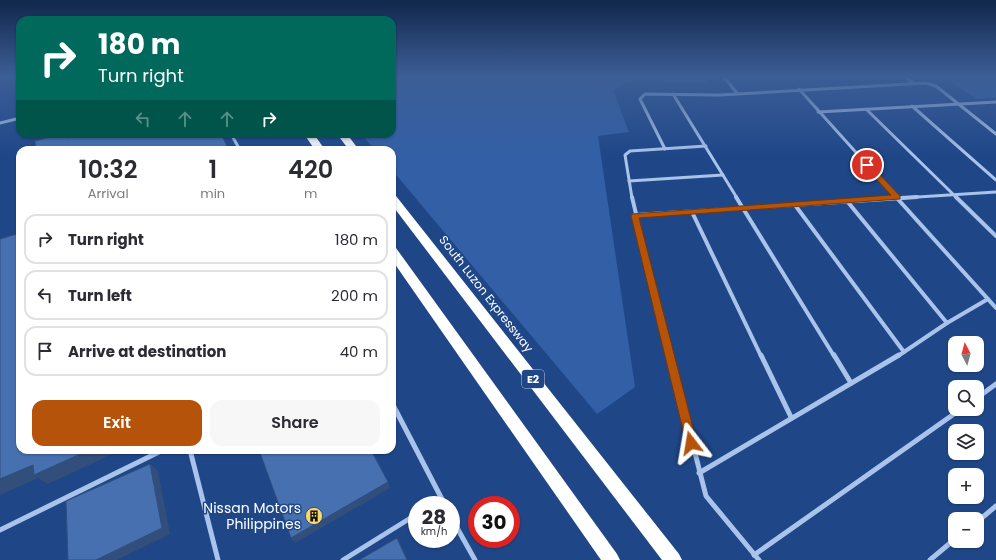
<!DOCTYPE html>
<meta charset="utf-8">
<style>
:root{--surface:#fff;--page:#f7f7f7;--text:#2b2b33;--muted:#7c7c81;--line:#e1e1e2;--accent:#b45309}
body{margin:0;font-family:Poppins,sans-serif;background:var(--page);color:var(--text);height:100vh;display:flex;flex-direction:column;font-size:15px;white-space:nowrap}
*{box-sizing:border-box;margin:0}
p{font-size:13px;color:var(--muted)}
.icon{flex:none;width:22px;height:22px;fill:none;stroke:currentColor;stroke-width:2;stroke-linecap:round;stroke-linejoin:round}
.map{position:relative;flex:1;overflow:hidden}
.details{position:absolute;left:16px;top:146px;width:380px;height:308px;display:flex;flex-direction:column;background:var(--surface);border-radius:12px;box-shadow:0 1px 3px #0004}
.details>*{flex:none}
.guide{position:absolute;left:16px;top:16px;width:380px;height:122px;border-radius:12px;box-shadow:0 1px 3px #0004;background:#00695c;color:#fff;overflow:hidden}
.needle{width:26px;rotate:354deg}
.buttons{position:absolute;left:948px;top:336px;display:grid;gap:8px}
.buttons a{display:grid;place-items:center;width:36px;height:36px;border-radius:8px;background:var(--surface);box-shadow:0 1px 3px #0004;font-size:20px}
.speed{position:absolute;left:408px;top:496px;display:flex;gap:8px;font-size:20px;font-weight:700;text-align:center}
.speed>*{display:grid;place-content:center;width:52px;height:52px;border-radius:50%;background:var(--surface);box-shadow:0 1px 3px #0004;line-height:1}
.speed small{font-size:10px;font-weight:400}
.speed .limit{border:6px solid #d22;background:#fff;color:#111}
.pin{position:absolute;display:grid;place-items:center;width:34px;height:34px;color:#fff;margin:-17px;border:2px solid #fff;border-radius:50%;box-shadow:0 1px 4px #0007}
.me{position:absolute;width:44px;margin:-22px;rotate:346deg;stroke-linejoin:round;filter:drop-shadow(0 0 3px #0008)}
.turn{display:flex;align-items:center;gap:14px;height:84px;padding:0 16px;font-size:18px}
.turn .icon{width:52px;height:52px;stroke-width:2.5}
.turn b{display:block;font-size:28px;line-height:34px}
.lanes{display:flex;align-items:center;height:38px;padding:0 16px;background:#0003;justify-content:center;gap:20px;direction:ltr}
.lanes .off{opacity:.35}
.eta{display:flex;justify-content:space-evenly;align-items:center;height:68px;text-align:center}
.eta b{font-size:24px;font-weight:600;line-height:28px}
.primary-button{display:flex;gap:8px;margin-top:auto;padding:8px 16px}
.primary-button a{flex:1;height:46px;border-radius:12px;background:var(--accent);color:#fff;font-size:16px;font-weight:600;line-height:46px;text-align:center}
.primary-button a+a{background:var(--page);color:var(--text)}
ul{padding:0;list-style:none}
li{display:flex;align-items:center;gap:12px;height:50px;margin:0 8px 6px;padding:0 8px;border:2px solid var(--line);border-radius:12px}
li div{flex:1}
li b{display:block;font-size:15px}
li em{font-style:normal}
.map>svg:first-child{display:block}
</style>
<div class="map">
<svg width="996" height="560" viewBox="0 0 996 560">
<rect width="100%" height="100%" fill="#1f4788"/>
<g fill="#325fa5">
<path d="M392 76H702L708 83 628 82 613 90 629 132 598 136 635 387 597 414 392 170V150H375L361 134H392Z"/>
<path d="M928 76H996V98L977 99 951 82 939 81Z"/>
</g>
<g fill="none" stroke-linecap="round" stroke-linejoin="round">
<g stroke="#a9c3eb" stroke-width="3">
<path d="M723 76 737 93"/>
<path d="M903 76 914 83"/>
<path d="M799 89 897 198"/>
<path d="M673 94 737 198"/>
<path d="M912 106 996 180"/>
<path d="M866 109 957 198"/>
<path d="M818 112 996 102"/>
<path d="M0 123 20 118"/>
<path d="M231 134 240 150"/>
<path d="M665 149 640 99 645 94 719 95 925 83 936 86 996 134"/>
<path d="M629 181 723 175"/>
<path d="M632 198 625 155 630 151 706 146"/>
<path d="M902 198 996 192"/>
</g>
<g stroke="#a9c3eb" stroke-width="4">
<path d="M632 197 670 356"/>
<path d="M736 197 834 356"/>
<path d="M896 197 996 308"/>
<path d="M956 197 996 236"/>
<path d="M847 201 947 323"/>
<path d="M795 205 904 352"/>
<path d="M692 212 761 356"/>
<path d="M635 215 917 197"/>
<path d="M898 356 947 323 988 299"/>
</g>
<g stroke="#a9c3eb" stroke-width="5">
<path d="M670 355 706 496 759 560"/>
<path d="M761 355 791 417"/>
<path d="M834 355 851 383"/>
<path d="M977 398 996 384"/>
<path d="M392 403 445 505"/>
<path d="M190 450 218 560"/>
<path d="M699 473 899 355"/>
<path d="M431 505 441 499"/>
<path d="M451 517 475 560"/>
<path d="M977 522 996 506"/>
<path d="M0 530 163 450"/>
<path d="M754 555 961 409"/>
<path d="M343 560 417 514"/>
<path d="M930 560 955 539"/>
</g>
<g fill="#fff" fill-rule="evenodd">
<path d="M304 134H314L325 150H315Z"/>
<path d="M337 134H347L359 150H349Z"/>
<path d="M392 195 396 196 679 554 682 560H662L392 205Z"/>
<path d="M392 247 396 248 617 554 620 560H601L392 260Z"/>
</g>
</g>
<g fill="#324e7b">
<path d="M89 450H121L48 484 38 478 0 495V479L33 465Z"/>
<path d="M127 450H139L131 453Z"/>
<path d="M150 464 158 471 170 534 117 560H96Z"/>
<path d="M388 482 390 488 295 543 291 538Z"/>
</g>
<g fill="#4770b0" stroke="#324e7b">
<path d="M62 134H66L67 138 83 134H221L229 150H209V148L202 150H36L35 141Z"/>
<path d="M20 233V450H89L34 475 33 465 0 479V239Z"/>
<path d="M259 450H371L388 482 291 538Z"/>
<path d="M150 464 162 528 96 560H68L66 501Z"/>
<path d="M397 538 407 560H359Z"/>
</g>
<linearGradient id="sky" x2="0" y2="1"><stop stop-color="#11274b"/><stop offset="0.49" stop-color="#3c5e96"/><stop offset="1" stop-color="#3c5e96" stop-opacity="0"/></linearGradient>
<rect width="996" height="155" fill="url(#sky)"/>
<path fill="#b45309" stroke="#753606" d="M865 164H870L900 196V199L639 218 697 443 695 447 691 448 687 447 631 216 632 214 891 195 865 167Z"/>
<defs>
<symbol id="building-disc" viewBox="-11 -11 22 22"><circle r="9.5" fill="#f9d869" stroke="#1f4788"/><path d="M-4-6H4V6H1V3H-1V6H-4ZM-2.5-4.3h1.7v1.8h-1.7ZM.8-4.3h1.7v1.8H.8ZM-2.5-1h1.7V.8h-1.7ZM.8-1h1.7V.8H.8Z" fill="#111"/></symbol>
</defs>
<g fill-rule="evenodd">
<use href="#building-disc" x="304" y="506" width="20" height="20"/>
</g>
<g text-anchor="middle" stroke-width="3" stroke-linejoin="round" paint-order="stroke">
<rect fill="#1f4788" stroke="#bcc8db" stroke-width="1" x="522" y="370" width="22" height="18" rx="3"/>
<g font-size="11" font-weight="bold" fill="#fff">
<text x="533" y="383">E2</text>
</g>
<g font-size="12" fill="#fff" stroke="#1f4788">
<text transform="translate(486 294) rotate(52)" y="4">South Luzon Expressway</text>
</g>
<g font-size="14" fill="#fff" stroke="#1f4788" text-anchor="end">
<text x="301" y="513">Nissan Motors<tspan x="301" dy="16">Philippines</tspan></text>
</g>
</g>
</svg>
<div class="buttons">
<a><svg class="needle" viewBox="-14 -14 28 28"><path d="M0-13l5 13h-10z" fill="#e53935"/><path d="M0 13l5-13h-10z" fill="#7c7c81"/></svg></a>
<a><svg class="icon" aria-label="search" viewBox="0 0 24 24"><circle cx="10" cy="10" r="6"/><path d="M15 15l6 6"/></svg></a>
<a><svg class="icon" aria-label="layers" viewBox="0 0 24 24"><path d="M12 4l9 5-9 5-9-5zM3 14l9 5 9-5"/></svg></a>
<a>+</a>
<a>−</a>
</div>
<div class="speed"><div>28<small>km/h</small></div><div class="limit">30</div></div>
<div class="pin" style="left:867px;top:165px;background:#d93025"><svg class="icon" aria-label="arrive" viewBox="0 0 24 24"><path d="M6 21V4h12l-3 4 3 4H6"/></svg></div>
<svg class="me" style="left:691px;top:443px" viewBox="-20 -20 40 40"><path d="M0-17L14 15 0 8-14 15z" fill="#b45309" stroke="#fff" stroke-width="4"/></svg>
<div class="guide">
<div class="turn"><svg class="icon" aria-label="right" viewBox="0 0 24 24"><path d="M7 20v-9h11M14 6l5 5-5 5"/></svg><div><b>180 m</b>Turn right</div></div>
<div class="lanes"><svg class="icon off" aria-label="left" viewBox="0 0 24 24"><path d="M17 20v-9H6M10 6l-5 5 5 5"/></svg><svg class="icon off" aria-label="ahead" viewBox="0 0 24 24"><path d="M12 20V5M6 11l6-6 6 6"/></svg><svg class="icon off" aria-label="ahead" viewBox="0 0 24 24"><path d="M12 20V5M6 11l6-6 6 6"/></svg><svg class="icon" aria-label="right" viewBox="0 0 24 24"><path d="M7 20v-9h11M14 6l5 5-5 5"/></svg></div>
</div>
<section class="details">
<div class="eta">
<div><b>10:32</b><p>Arrival</p></div>
<div><b>1</b><p>min</p></div>
<div><b>420</b><p>m</p></div>
</div>
<ul>
<li><svg class="icon" aria-label="right" viewBox="0 0 24 24"><path d="M7 20v-9h11M14 6l5 5-5 5"/></svg><div><b>Turn right</b></div><em>180 m</em></li>
<li><svg class="icon" aria-label="left" viewBox="0 0 24 24"><path d="M17 20v-9H6M10 6l-5 5 5 5"/></svg><div><b>Turn left</b></div><em>200 m</em></li>
<li><svg class="icon" aria-label="arrive" viewBox="0 0 24 24"><path d="M6 21V4h12l-3 4 3 4H6"/></svg><div><b>Arrive at destination</b></div><em>40 m</em></li>
</ul>
<div class="primary-button"><a>Exit</a><a>Share</a></div>
</section>
</div>
